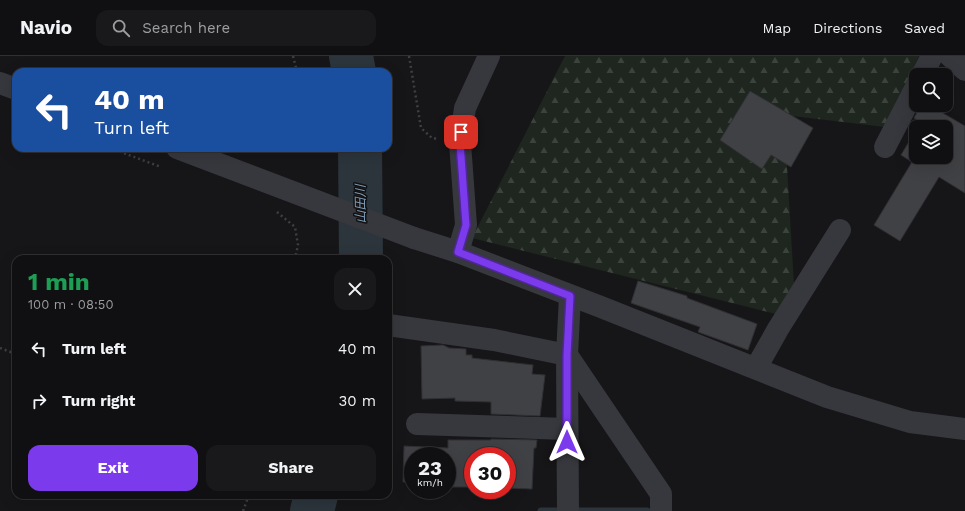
<!DOCTYPE html>
<meta charset="utf-8">
<style>
:root{--surface:#101012;--page:#19191b;--text:#f1f3f6;--muted:#9c9d9f;--line:#303032;--accent:#7c3aed}
body{margin:0;font-family:"Work Sans","Noto Sans JP",sans-serif;background:var(--page);color:var(--text);height:100vh;display:flex;flex-direction:column;font-size:15px;white-space:nowrap}
*{box-sizing:border-box;margin:0}
p{font-size:13px;color:var(--muted)}
.icon{flex:none;width:22px;height:22px;fill:none;stroke:currentColor;stroke-width:2;stroke-linecap:round;stroke-linejoin:round}
.map{position:relative;flex:1;overflow:hidden}
.panel{position:absolute;left:12px;top:199px;width:380px;height:244px;display:flex;flex-direction:column;background:var(--surface);border-radius:12px;box-shadow:0 4px 16px #0002,0 0 0 1px var(--line)}
.panel>*{flex:none}
.top-card{position:absolute;left:12px;top:12px;width:380px;height:84px;border-radius:12px;box-shadow:0 4px 16px #0002,0 0 0 1px var(--line);background:#1a4fa0;color:#fff;overflow:hidden}
.fabs{position:absolute;left:909px;top:12px;display:grid;gap:8px}
.fabs a{display:grid;place-items:center;width:44px;height:44px;border-radius:8px;background:var(--surface);box-shadow:0 4px 16px #0002,0 0 0 1px var(--line);font-size:20px}
.speed{position:absolute;left:404px;top:391px;display:flex;gap:8px;font-size:20px;font-weight:700;text-align:center}
.speed>*{display:grid;place-content:center;width:52px;height:52px;border-radius:50%;background:var(--surface);box-shadow:0 4px 16px #0002,0 0 0 1px var(--line);line-height:1}
.speed small{font-size:10px;font-weight:400}
.speed .limit{border:6px solid #d22;background:#fff;color:#111}
.pin{position:absolute;display:grid;place-items:center;width:34px;height:34px;color:#fff;margin:-17px;border-radius:8px;box-shadow:0 2px 6px #0006}
.me{position:absolute;width:44px;margin:-22px;rotate:0deg;stroke-linejoin:round;filter:drop-shadow(0 0 3px #0008)}
.turn{display:flex;align-items:center;gap:14px;height:84px;padding:0 16px;font-size:18px}
.turn .icon{width:52px;height:52px;stroke-width:2.5}
.turn b{display:block;font-size:28px;line-height:34px}
.round{display:grid;place-items:center;flex:none;width:42px;height:42px;border-radius:12px;background:var(--page)}
.overview{display:flex;align-items:center;justify-content:space-between;height:68px;padding:0 16px}
h1{font-size:24px;font-weight:700;line-height:30px;color:#1e9e55}
.primary-button{display:flex;gap:8px;margin-top:auto;padding:8px 16px}
.primary-button a{flex:1;height:46px;border-radius:12px;background:var(--accent);color:#fff;font-size:16px;font-weight:700;line-height:46px;text-align:center}
.primary-button a+a{background:var(--page);color:var(--text)}
ul{padding:0;list-style:none}
li{display:flex;align-items:center;gap:12px;height:52px;padding:0 16px}
li div{flex:1}
li b{display:block;font-size:15px}
li em{font-style:normal}
header{display:flex;align-items:center;gap:24px;box-sizing:border-box;height:56px;padding:0 20px;background:var(--surface);border-bottom:1px solid var(--line)}
header strong{font-size:19px}
nav{display:flex;gap:22px;margin-inline-start:auto;font-size:14px}
.search{width:280px;height:36px;background:var(--page);display:flex;align-items:center;gap:10px;box-sizing:border-box;padding:0 14px;border-radius:12px;color:var(--muted);font-size:15px}
.map>svg:first-child{display:block}
</style>
<header>
<strong>Navio</strong>
<div class="search"><svg class="icon" aria-label="search" viewBox="0 0 24 24"><circle cx="10" cy="10" r="6"/><path d="M15 15l6 6"/></svg>Search here</div>
<nav><a>Map</a><a>Directions</a><a>Saved</a></nav>
</header>
<div class="map">
<svg width="965" height="455" viewBox="0 0 965 455">
<defs>
<pattern id="forest-firs" width="22" height="20" patternUnits="userSpaceOnUse"><rect width="22" height="20" fill="#1e261f"/><path d="M5 1l3.5 6h-7zM16 11l3.5 6h-7z" fill="#3c433d"/></pattern>
</defs>
<rect width="100%" height="100%" fill="#161618"/>
<path fill="url(#forest-firs)" d="M565 0H919L885 71 784 59 796 263 472 182Z"/>
<g fill="none" stroke-linecap="round" stroke-linejoin="round">
<path stroke="#2c353c" stroke-width="7" d="M541 455H647"/>
<g stroke="#2c353c" stroke-width="44">
<path d="M351 0 354 16"/>
<path d="M360 92 361 203"/>
<path d="M312 455 316 439"/>
</g>
</g>
<g fill="#404145" stroke="#303034">
<path d="M750 35 813 72 791 111 771 99 762 113 720 84Z"/>
<path d="M921 49H929L965 70V137L939 121 900 185 874 169 912 106 901 99 916 74V101H946V71H918L921 66 914 62Z"/>
<path d="M638 225 687 240V242L757 268 748 294 698 276 700 271 631 247Z"/>
<path d="M443 289 449 292 466 293V299H472V302L533 309 532 318 545 319 540 360 491 358V346L455 345V342L422 343 421 290Z"/>
<path d="M491 383 537 384 536 392H534L532 433 507 432V400H473V431H448L447 400H413V426H403L404 390 448 392V384H491Z"/>
</g>
<g fill="none" stroke-linecap="round" stroke-linejoin="round">
<g stroke="#3d3f44" stroke-width="2.5" stroke-dasharray="2 3" stroke-linecap="butt">
<path d="M293 0 297 16"/>
<path d="M409 0 421 72 432 82 438 83"/>
<path d="M110 92 161 111"/>
<path d="M277 156 295 171 298 189 295 203"/>
<path d="M0 292 16 298"/>
<path d="M243 455 249 439"/>
</g>
<g stroke="#37383d" stroke-width="22">
<path d="M950 0 965 14"/>
<path d="M922 19 932 0"/>
<path d="M885 91 916 31"/>
<path d="M414 182 458 196 601 251 827 341 910 366 965 373"/>
<path d="M458 196 466 169 460 87 465 52 489 0"/>
<path d="M388 269 494 284 567 299 661 438V455"/>
<path d="M756 312 778 273 840 174"/>
<path d="M417 368 567 373"/>
<path d="M568 455 567 299 570 240"/>
</g>
<g stroke="#37383d" stroke-width="22">
<path d="M0 27 16 33"/>
<path d="M177 92 414 182"/>
</g>
</g>
<g fill="none" stroke-linecap="round" stroke-linejoin="round">
<defs>
<path id="route" d="M461 76 460 87 466 169 458 196 570 240 567 299V386"/>
</defs>
<use href="#route" stroke="#51269a" stroke-width="10"/>
<use href="#route" stroke="#7c3aed" stroke-width="7"/>
</g>
<g text-anchor="middle" stroke-width="3" stroke-linejoin="round" paint-order="stroke">
<g font-size="13" font-style="italic" fill="#7f9bb3" stroke="#111113">
<text transform="translate(360 148) rotate(-91)" y="5">山田川</text>
</g>
</g>
</svg>
<div class="fabs">
<a><svg class="icon" aria-label="search" viewBox="0 0 24 24"><circle cx="10" cy="10" r="6"/><path d="M15 15l6 6"/></svg></a>
<a><svg class="icon" aria-label="layers" viewBox="0 0 24 24"><path d="M12 4l9 5-9 5-9-5zM3 14l9 5 9-5"/></svg></a>
</div>
<div class="speed"><div>23<small>km/h</small></div><div class="limit">30</div></div>
<div class="pin" style="left:461px;top:76px;background:#d93025"><svg class="icon" aria-label="arrive" viewBox="0 0 24 24"><path d="M6 21V4h12l-3 4 3 4H6"/></svg></div>
<svg class="me" style="left:567px;top:386px" viewBox="-20 -20 40 40"><path d="M0-17L14 15 0 8-14 15z" fill="#7c3aed" stroke="#fff" stroke-width="4"/></svg>
<div class="top-card">
<div class="turn"><svg class="icon" aria-label="left" viewBox="0 0 24 24"><path d="M17 20v-9H6M10 6l-5 5 5 5"/></svg><div><b>40 m</b>Turn left</div></div>
</div>
<section class="panel">
<div class="overview"><div><h1>1 min</h1><p>100 m · 08:50</p></div><a class="round"><svg class="icon" aria-label="close" viewBox="0 0 24 24"><path d="M6 6l12 12M18 6L6 18"/></svg></a></div>
<ul>
<li><svg class="icon" aria-label="left" viewBox="0 0 24 24"><path d="M17 20v-9H6M10 6l-5 5 5 5"/></svg><div><b>Turn left</b></div><em>40 m</em></li>
<li><svg class="icon" aria-label="right" viewBox="0 0 24 24"><path d="M7 20v-9h11M14 6l5 5-5 5"/></svg><div><b>Turn right</b></div><em>30 m</em></li>
</ul>
<div class="primary-button"><a>Exit</a><a>Share</a></div>
</section>
</div>
